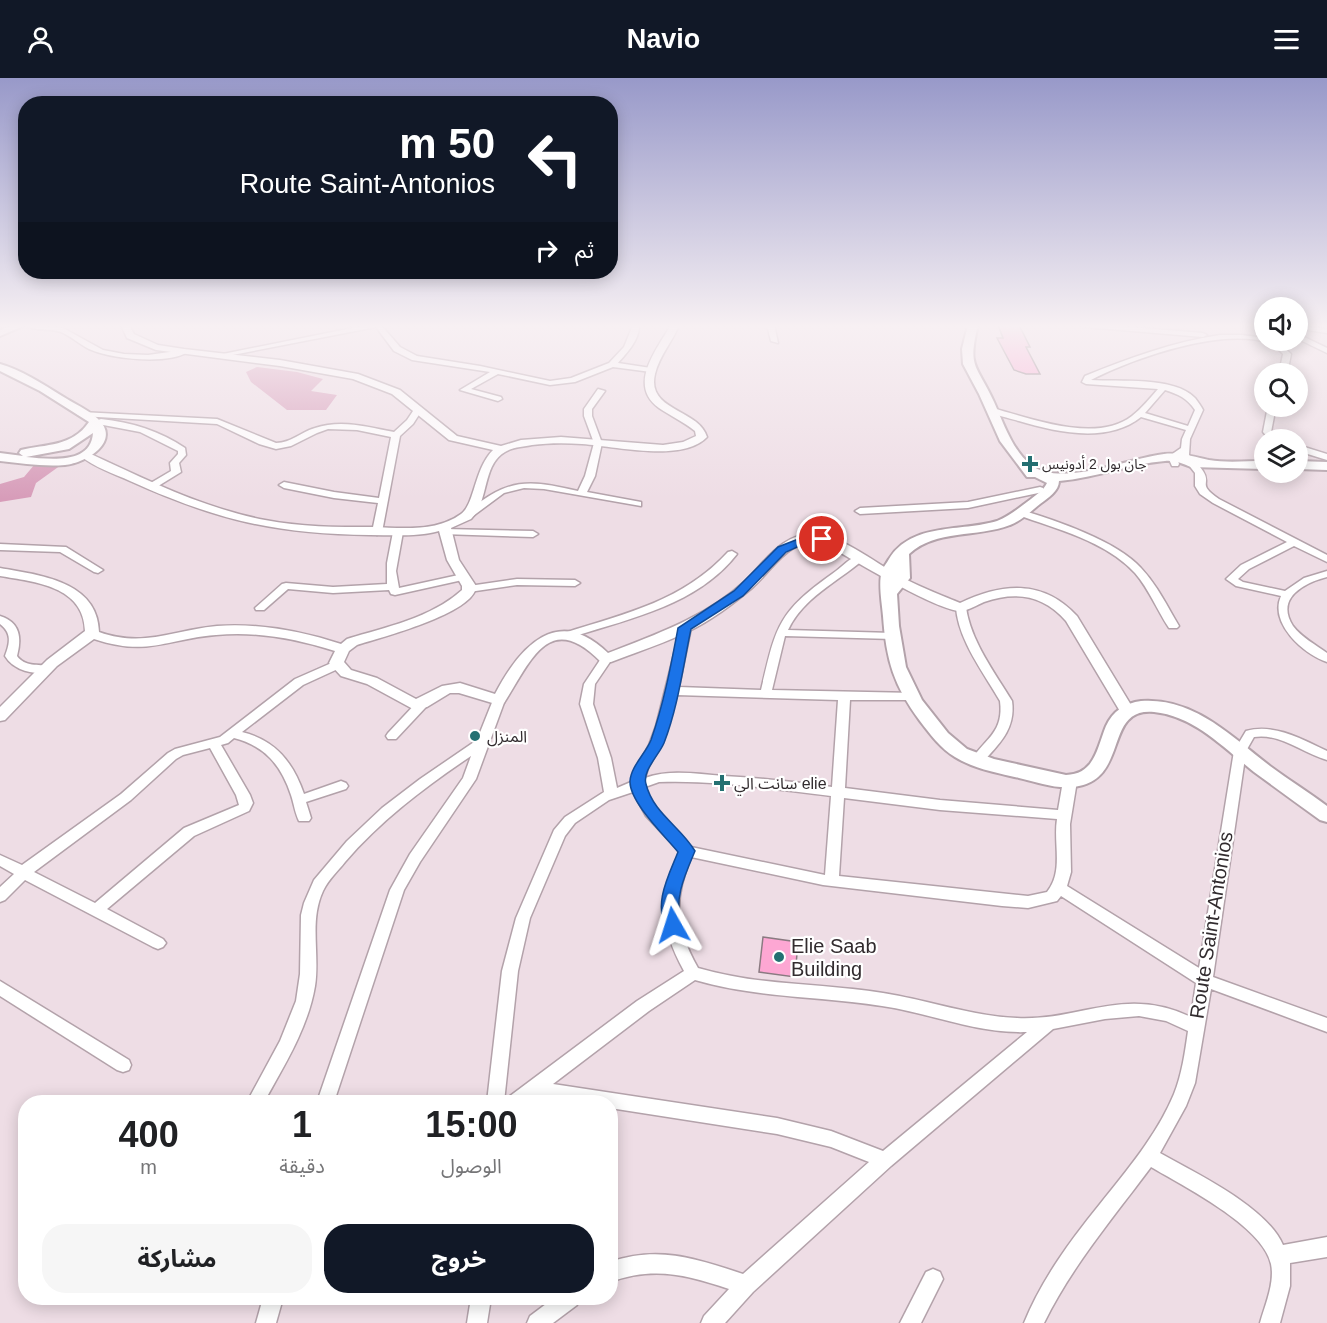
<!DOCTYPE html>
<html lang="ar">
<meta charset="utf-8">
<style>
:root{--surface:#fff;--page:#f6f6f6;--text:#202124;--muted:#757577;--accent:#111827}
body{margin:0;font-family:Arial,"Noto Sans Arabic",sans-serif;background:var(--page);color:var(--text);direction:rtl;height:100vh;display:flex;flex-direction:column;font-size:22px;white-space:nowrap}
*{box-sizing:border-box;margin:0}
p{font-size:20px;color:var(--muted)}
.icon{flex:none;width:33px;height:33px;fill:none;stroke:currentColor;stroke-width:2;stroke-linecap:round;stroke-linejoin:round}
.map{position:relative;flex:1;overflow:hidden;direction:ltr}
.details{position:absolute;left:18px;top:1017px;width:600px;height:210px;display:flex;flex-direction:column;background:var(--surface);border-radius:24px;box-shadow:0 3px 15px #0003;direction:rtl}
.details>*{flex:none}
.top-card{position:absolute;left:18px;top:18px;width:600px;height:183px;border-radius:24px;box-shadow:0 3px 15px #0003;direction:rtl;background:#111827;color:#fff;overflow:hidden}
.buttons{position:absolute;left:1254px;top:219px;display:grid;gap:12px}
.buttons a{display:grid;place-items:center;width:54px;height:54px;border-radius:50%;background:var(--surface);box-shadow:0 3px 15px #0003;font-size:30px}
.pin{position:absolute;display:grid;place-items:center;width:51px;height:51px;color:#fff;margin:-26px;border:3px solid #fff;border-radius:50%;box-shadow:0 2px 6px #0007}
.me{position:absolute;width:66px;margin:-33px;rotate:354deg;stroke-linejoin:round;filter:drop-shadow(0 0 4px #0008)}
.turn{display:flex;align-items:center;gap:21px;height:126px;padding:0 24px;font-size:27px}
.turn .icon{width:78px;height:78px;stroke-width:2.5}
.turn b{display:block;font-size:42px;line-height:51px}
.then{display:flex;align-items:center;height:57px;padding:0 24px;background:#0003;gap:12px;font-size:22px}
.eta{display:flex;justify-content:space-evenly;align-items:center;height:102px;text-align:center}
.eta b{font-size:36px;font-weight:700;line-height:42px}
.action{display:flex;gap:12px;margin-top:auto;padding:12px 24px}
.action a{flex:1;height:69px;border-radius:24px;background:var(--accent);color:#fff;font-size:24px;font-weight:700;line-height:69px;text-align:center}
.action a+a{background:var(--page);color:var(--text)}
header{display:flex;justify-content:space-between;align-items:center;height:78px;padding:0 24px;background:var(--accent);color:#fff;font-size:27px;font-weight:700}
.map>svg:first-child{display:block}
</style>
<header><svg class="icon" aria-label="menu" viewBox="0 0 24 24"><path d="M4 6h16M4 12h16M4 18h16"/></svg>Navio<svg class="icon" aria-label="person" viewBox="0 0 24 24"><circle cx="12" cy="8" r="4"/><path d="M4 21q1-7 8-7t8 7"/></svg></header>
<div class="map">
<svg width="1327" height="1245" viewBox="0 0 1327 1245">
<rect width="100%" height="100%" fill="#eedde5"/>
<g fill="#d79cb9">
<path d="M257 289 297 294 323 301 311 313 337 317 326 332H287L251 304 246 294Z"/>
<path d="M35 386 61 387 36 405 31 419 0 424V406L24 399Z"/>
</g>
<g fill="#fda7d3" stroke="#8a7a81" stroke-width="1.5">
<path d="M998 247H1019L1030 269H1026L1040 296H1026L1014 292 997 260H1003Z"/>
<path d="M763 859 798 864 795 899 759 894Z"/>
</g>
<g fill="none" stroke-linecap="round" stroke-linejoin="round">
<defs>
<g id="minor">
<path d="M25 247 63 250 103 272 124 276 148 277 184 272 188 274C166 287 112 281 89 271 79 266 71 258 61 254 49 250 36 254 25 247Z"/>
<path d="M367 247H381L400 269 417 278 480 288 550 303 571 300 609 285 624 269 633 247H639C640 261 627 275 618 285L651 290 655 292 651 294 613 289 575 304 550 307 498 296 471 311 501 319 502 321 498 323 460 312 490 294 412 282 394 273 376 249 222 279 218 277Z"/>
<path d="M767 247H774L778 265 771 263Z"/>
<path d="M1081 247H1105L1203 255 1207 257 1203 259 1085 249Z"/>
<path d="M1307 248 1327 251V255L1307 252 1298 253V249Z"/>
<path d="M1298 256 1327 270V275L1298 261Z"/>
<path d="M1220 257H1242L1264 260V262H1276L1291 276 1287 296H1279L1283 276C1279 272 1275 267 1269 265 1222 249 1134 280 1091 302 1119 304 1174 298 1195 320 1198 324 1201 328 1203 332L1190 361 1189 377C1194 382 1199 387 1203 393 1212 407 1196 405 1219 421L1327 477V484L1294 468 1249 491 1238 501 1243 504 1285 513 1304 500 1327 493V499C1304 505 1275 520 1293 548 1301 559 1316 567 1327 575V584C1303 576 1269 545 1281 518L1236 508 1226 501 1241 487 1287 464 1213 425 1200 416 1195 408V395L1181 377 1177 380 1179 386 1178 388H1172L1168 379 1181 370 1182 361 1186 352 1141 339C1107 366 1056 354 1019 343 1009 340 996 338 988 332L992 330C1031 340 1096 366 1132 338 1142 330 1150 320 1158 311L1086 306 1082 304 1085 298C1129 280 1173 264 1220 257ZM1165 312C1178 316 1187 320 1195 332L1188 348 1145 335Z"/>
<path d="M598 311 605 313 592 331V338L602 365 595 398 587 414 641 424V428L544 411 524 410 504 415 473 438H467V434C509 400 527 401 578 413L585 398 594 365 584 338V331Z"/>
<path d="M1268 328H1276L1271 354 1279 362H1270L1263 354Z"/>
<path d="M415 330 422 332 413 346 400 358 382 454 377 457 372 454 378 425 334 420 284 410 279 407 284 404 334 414 379 420 391 359 357 352 328 351 317 355 291 368 276 371 259 366 217 346 81 338 77 336 81 334 217 341 276 365C291 365 301 354 315 350 341 341 368 349 394 354L407 342Z"/>
<path d="M101 341C131 344 160 353 185 370L186 377 179 385 181 394 155 410H149V406L171 393 170 385 178 376V373L140 354 98 346V342Z"/>
<path d="M1298 367 1327 376V382L1298 373Z"/>
<path d="M1040 409 1043 410V414L968 430 860 436 855 433 860 430 968 424Z"/>
<path d="M1021 432C1055 442 1117 463 1141 490 1157 507 1167 528 1179 548L1177 550H1169C1157 532 1149 511 1135 495 1106 463 1056 451 1018 437V433Z"/>
<path d="M398 451 403 454 396 493 399 510 463 496 467 497 468 499 467 501 395 517 391 516 389 512 333 515 288 511 264 532H256L255 530 282 506 286 505 333 509 387 506V485L393 454Z"/>
<path d="M445 451 533 453 538 456 533 459 442 456V452Z"/>
<path d="M0 466 66 469 103 492 98 495 94 494 60 474 0 472Z"/>
<path d="M732 473 737 476C698 526 633 540 575 558H567L565 556 567 554C628 535 684 522 728 474Z"/>
<path d="M859 477 863 478V482C837 504 803 520 788 552L893 555 899 558 893 561 785 558 772 612 915 615 917 618 915 621 911 622H850L845 710 940 722 1058 732 1063 703 1065 700H1075L1077 703 1070 746 1071 794 1067 808 1199 890 1234 673 1246 653C1274 645 1302 661 1327 673V682C1302 675 1281 655 1254 659L1246 673 1213 899 1327 940V954L1211 911 1195 1005 1186 1028 1160 1075C1195 1095 1266 1128 1283 1167L1327 1159V1179L1290 1185V1208L1280 1245H1260C1265 1227 1275 1205 1271 1186 1263 1148 1183 1108 1151 1089 1113 1140 1072 1188 1044 1245H1024C1042 1201 1070 1163 1100 1126 1127 1092 1157 1057 1174 1016 1182 996 1185 974 1188 953L1166 943 1139 938 1105 941 1053 951 891 1088 753 1214 725 1245H701L704 1238 729 1211C687 1197 654 1188 610 1204V1184C659 1167 697 1181 743 1196L869 1084 831 1069 777 1056 610 1030V1024H573L536 1019 529 1024H508L510 1018 637 923 684 893C659 847 659 821 680 774L646 738 633 714 609 722 575 745 565 758 530 840 518 893 504 1024H487L502 893 516 840 554 752 565 739 604 714 598 680 580 626 584 606 602 579H610L612 581 595 606 593 626 611 680 617 710 631 704 633 696 649 667 656 648 681 548 685 547 691 550 679 609 761 612C776 549 777 535 832 496 841 490 849 480 859 477ZM677 617 838 622 832 709C796 704 760 700 724 698 697 696 670 691 645 700L648 690 664 662ZM659 704C716 702 774 711 831 718L825 797 691 769 655 732 645 709ZM844 720 940 732 1057 741C1053 766 1064 793 1047 814L1028 818 839 798ZM691 779 823 807 1002 828 1028 830 1057 823 1061 818 1196 905 1191 939C1124 907 1082 943 1017 940 971 938 928 922 883 915 821 905 759 908 698 890 675 849 673 823 691 779ZM695 902C756 920 819 918 882 928 930 935 977 956 1027 954L883 1073 831 1053 777 1040 553 1006 649 933Z"/>
<path d="M517 501 575 502 580 505 575 508 517 507 469 514 464 511 469 508Z"/>
<path d="M961 526 966 529C970 562 995 595 1012 623 1016 651 999 666 982 685L977 686 971 682C986 660 1004 654 1000 623 984 595 958 562 956 529Z"/>
<path d="M0 538C20 544 22 560 17 578 25 589 38 586 50 588L52 591 50 594C34 597 14 593 5 578 10 565 12 555 0 546Z"/>
<path d="M336 583 342 587 340 590 303 607 242 654C275 662 293 684 304 716L341 703 346 705 348 708 346 711 306 724 311 740 309 743H299C295 735 294 726 291 717 281 687 265 668 234 660L228 665 221 667 250 717 253 725 249 733 194 758 107 831 163 861 166 865 163 869 158 871 153 869 25 802 5 822 0 824V809L14 796 0 788V777L22 787 121 716 168 675 175 671 220 659 295 601ZM210 670 236 717 239 727 184 750 95 825 34 794 131 722 176 681 183 677Z"/>
<path d="M499 618 505 622 476 701 420 784 404 812 334 1024H317L390 812 410 776 463 700 471 678C425 709 381 742 345 784 338 793 328 802 323 813 309 843 320 876 315 908 308 950 284 988 264 1024H247L280 963 296 923 300 896 301 837 304 825 314 802 347 763 382 730 420 701 477 662 493 622Z"/>
<path d="M422 622 426 623 428 626 426 629 396 661H388L386 658 388 655 418 623Z"/>
<path d="M0 903 129 982 131 987 129 992 123 994 117 992 0 918Z"/>
<path d="M933 1191 940 1194 943 1201 921 1245H900L926 1194Z"/>
<path d="M263 1220H283L276 1245H256Z"/>
<path d="M471 1220H491L487 1245H467Z"/>
<path d="M554 1220H580L577 1227 553 1245H527L530 1238Z"/>
</g>
<path id="tertiary" d="M121 247H129L134 256 158 267 184 271 280 282 358 296 400 312 457 358 501 368 521 362 561 359 663 367 683 364 696 358 695 353C684 344 671 338 659 330 627 307 657 271 671 247H679C673 263 659 278 655 296 646 333 699 331 707 359 683 385 614 368 582 366 565 365 548 365 532 367 524 369 512 369 505 374 484 386 488 417 476 435L471 441 451 450 459 482 476 508C476 535 379 560 357 567L349 573 344 584 351 592 377 600 416 621 442 608 460 605 495 616C520 568 558 526 608 575 657 556 706 539 745 503 765 484 783 454 815 456 844 458 879 488 905 501 923 510 941 517 960 525 1002 505 1043 501 1077 538L1134 632 1126 637 1121 635 1066 543C1043 517 1016 513 984 524 977 527 969 532 962 533 940 535 850 480 827 467 788 457 776 489 752 510 740 520 726 531 712 540 682 560 644 571 611 584H601C549 531 531 583 504 625L499 627 459 615H450L427 629 413 631 367 606 341 598 329 585 335 573C297 561 257 553 216 557 166 561 148 579 94 561L57 588 5 642 0 643V629L47 582 85 553C84 508 35 504 0 498V490C39 497 98 503 99 554 144 570 173 552 217 548 259 545 301 553 341 566L347 561C386 549 431 540 462 512V508L447 482 439 453C417 459 393 457 370 457 276 456 216 442 130 403 115 396 93 389 81 378L87 375 91 376C147 402 203 430 265 442 300 449 337 449 373 449 402 450 437 454 461 436 475 426 474 391 493 372L449 362 392 316 353 301 280 288 156 272 127 260Z"/>
<g id="secondary">
<path d="M13 247H26L0 258V252Z"/>
<path d="M968 247H978C967 291 977 286 994 324 1003 344 1012 372 1031 387 1061 410 1129 380 1164 376 1178 374 1196 379 1209 382 1226 385 1246 383 1264 383V391L1191 389C1183 386 1175 382 1165 383 1129 386 1095 400 1059 403 1059 413 1048 420 1040 426 1030 434 1021 443 1010 447 977 460 936 451 909 476L910 500 897 516 899 548 906 589 922 622 948 655 967 671 994 681 1066 697C1095 696 1097 670 1106 648 1113 633 1125 625 1141 623 1194 619 1232 659 1270 688 1289 702 1308 714 1327 728V744L1320 742C1298 726 1276 710 1254 694 1224 670 1194 638 1154 634 1102 629 1131 703 1073 709 1055 711 1037 704 1019 700 998 695 974 691 955 679 940 670 930 656 920 643 894 608 886 582 883 538 882 525 878 505 882 493 883 489 887 485 889 481 912 444 961 454 997 443 1010 438 1020 429 1031 421 1037 416 1043 413 1047 405L1035 399H1027L1000 363 979 316 963 286 962 271Z"/>
<path d="M0 286C21 292 43 306 62 318 73 325 87 331 97 340 123 363 86 385 65 387 43 389 22 385 0 383V375L23 378 19 375 21 372C46 366 72 369 89 344L40 313 0 293ZM93 355C91 387 49 381 26 379L69 371Z"/>
<path d="M1298 383 1327 384V392L1298 391Z"/>
</g>
</defs>
<use href="#minor" stroke="#b3a2aa" stroke-width="3"/>
<use href="#tertiary" stroke="#b3a2aa" stroke-width="3"/>
<use href="#secondary" stroke="#b3a2aa" stroke-width="4"/>
<use href="#minor" fill="#fff" fill-rule="evenodd"/>
<use href="#tertiary" fill="#fff" fill-rule="evenodd"/>
<use href="#secondary" fill="#fff" fill-rule="evenodd"/>
</g>
<linearGradient id="sky" x2="0" y2="1"><stop stop-color="#9899c9"/><stop offset="0.59" stop-color="#f7f0f3"/><stop offset="1" stop-color="#f7f0f3" stop-opacity="0"/></linearGradient>
<rect width="1327" height="421" fill="url(#sky)"/>
<path fill="#1a73e8" stroke="#114b97" stroke-width="1.5" d="M806 458H822L827 461 822 464H808L786 474 743 518 691 551C683 589 678 629 664 665 659 677 642 693 646 706 653 735 681 749 695 773 684 799 674 820 681 847L679 852 673 854 667 852C653 826 668 799 678 774 665 758 629 724 630 703 631 688 646 675 651 662 664 625 671 587 678 550L734 513 778 469Z"/>
<g fill="#247072" stroke="#fff" stroke-width="2">
<path d="M1027 377h6v6h6v6h-6v6h-6v-6h-6v-6h6z"/>
<circle cx="475" cy="658" r="6"/>
<path d="M719 696h6v6h6v6h-6v6h-6v-6h-6v-6h6z"/>
<circle cx="779" cy="879" r="6"/>
</g>
<g text-anchor="middle" stroke-width="4.5" stroke-linejoin="round" paint-order="stroke">
<g font-size="14" fill="#322c2f" stroke="#fff" text-anchor="start">
<text x="1042" y="391">جان بول 2 أدونيس</text>
</g>
<g font-size="16" fill="#322c2f" stroke="#fff" text-anchor="start">
<text x="487" y="664">المنزل</text>
<text x="734" y="711">سانت الي elie</text>
</g>
<g font-size="20" fill="#322c2f" stroke="#fff">
<text transform="translate(1211 847) rotate(-81)" y="7">Route Saint-Antonios</text>
</g>
<g font-size="20" fill="#322c2f" stroke="#fff" text-anchor="start">
<text x="791" y="875">Elie Saab<tspan x="791" dy="23">Building</tspan></text>
</g>
</g>
</svg>
<div class="buttons">
<a><svg class="icon" aria-label="sound" viewBox="0 0 24 24"><path d="M4 9h4l5-4v14l-5-4H4zM17 9q2 3 0 6"/></svg></a>
<a><svg class="icon" aria-label="search" viewBox="0 0 24 24"><circle cx="10" cy="10" r="6"/><path d="M15 15l6 6"/></svg></a>
<a><svg class="icon" aria-label="layers" viewBox="0 0 24 24"><path d="M12 4l9 5-9 5-9-5zM3 14l9 5 9-5"/></svg></a>
</div>
<div class="pin" style="left:822px;top:461px;background:#d93025"><svg class="icon" aria-label="arrive" viewBox="0 0 24 24"><path d="M6 21V4h12l-3 4 3 4H6"/></svg></div>
<svg class="me" style="left:673px;top:847px" viewBox="-20 -20 40 40"><path d="M0-17L14 15 0 8-14 15z" fill="#1a73e8" stroke="#fff" stroke-width="4"/></svg>
<div class="top-card">
<div class="turn"><svg class="icon" aria-label="left" viewBox="0 0 24 24"><path d="M17 20v-9H6M10 6l-5 5 5 5"/></svg><div><b>50 m</b>Route Saint-Antonios</div></div>
<div class="then">ثم<svg class="icon" aria-label="right" viewBox="0 0 24 24"><path d="M7 20v-9h11M14 6l5 5-5 5"/></svg></div>
</div>
<section class="details">
<div class="eta">
<div><b>15:00</b><p>الوصول</p></div>
<div><b>1</b><p>دقيقة</p></div>
<div><b>400</b><p>m</p></div>
</div>
<div class="action"><a>خروج</a><a>مشاركة</a></div>
</section>
</div>
